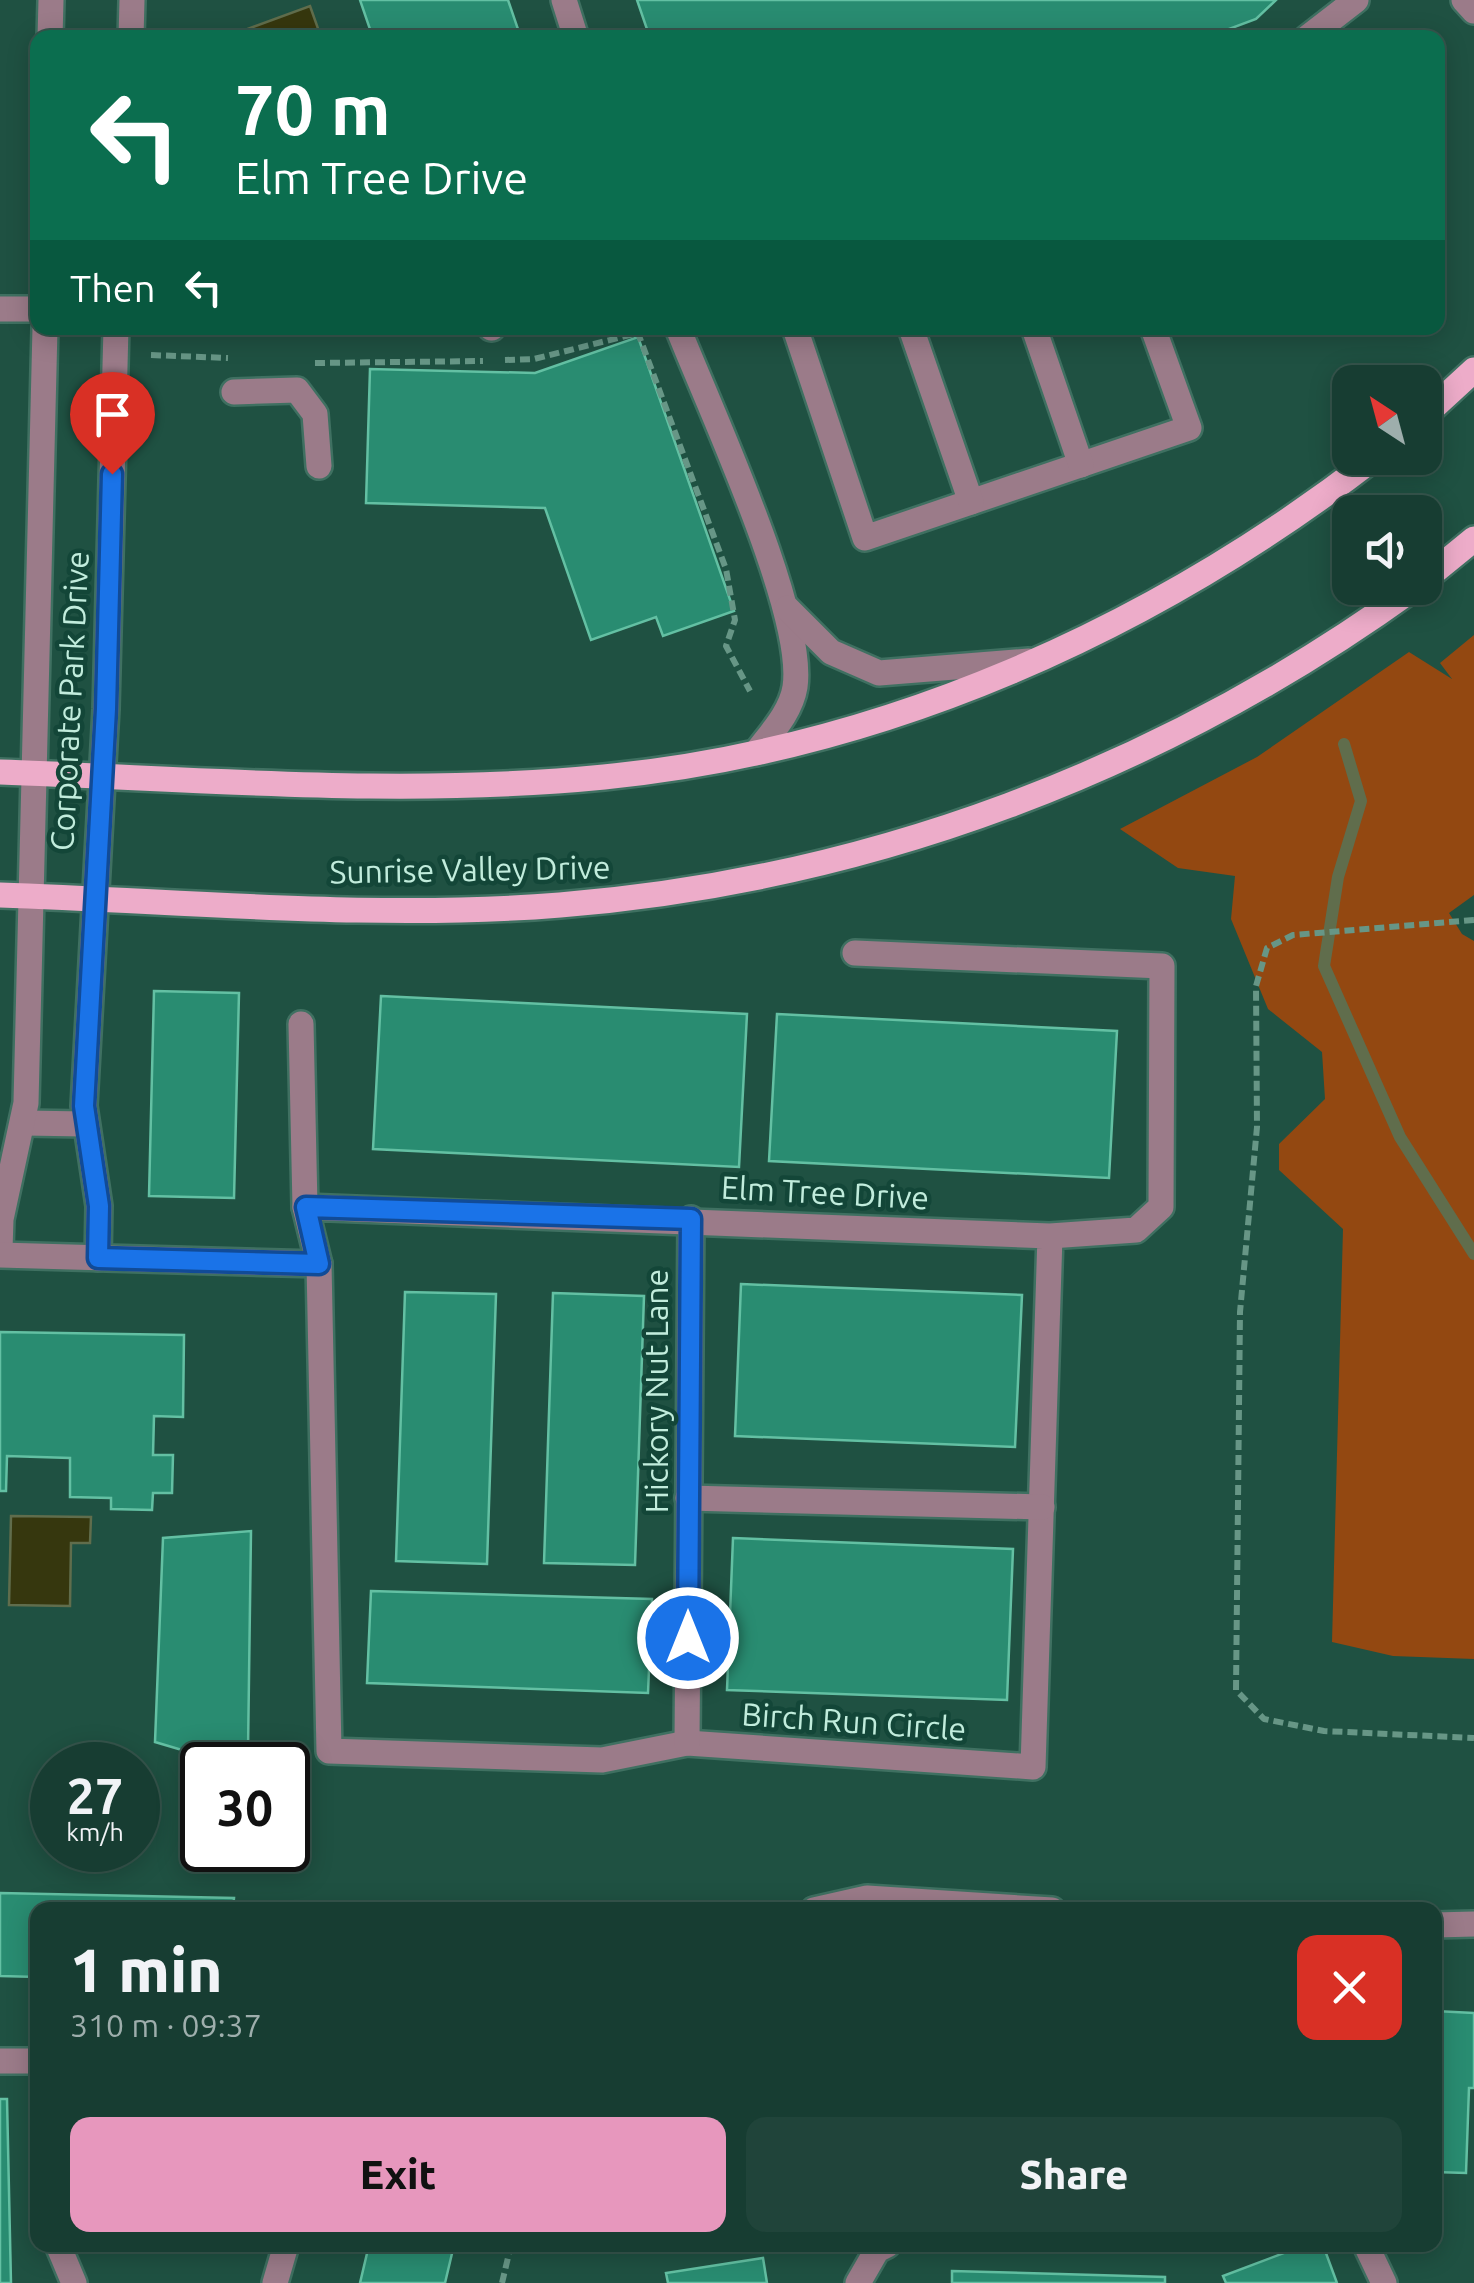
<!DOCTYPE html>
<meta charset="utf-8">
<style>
:root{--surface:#173d32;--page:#20443a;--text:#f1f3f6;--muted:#9eaeac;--line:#36564d;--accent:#e797bd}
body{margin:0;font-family:Ubuntu,sans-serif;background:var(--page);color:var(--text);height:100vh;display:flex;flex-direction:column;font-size:38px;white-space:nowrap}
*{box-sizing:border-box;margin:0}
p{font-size:32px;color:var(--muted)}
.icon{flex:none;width:55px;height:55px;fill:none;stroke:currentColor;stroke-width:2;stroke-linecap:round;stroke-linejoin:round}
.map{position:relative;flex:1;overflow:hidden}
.drawer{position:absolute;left:30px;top:1902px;width:1412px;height:350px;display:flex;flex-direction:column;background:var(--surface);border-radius:20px;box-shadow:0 5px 25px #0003,0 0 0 2px var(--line)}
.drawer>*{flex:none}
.hud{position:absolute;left:30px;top:30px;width:1415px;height:305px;border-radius:20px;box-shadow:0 5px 25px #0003,0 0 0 2px var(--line);background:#0b6e4f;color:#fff;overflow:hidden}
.needle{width:65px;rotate:324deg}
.tools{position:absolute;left:1332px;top:365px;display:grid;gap:20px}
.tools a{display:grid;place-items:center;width:110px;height:110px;border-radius:20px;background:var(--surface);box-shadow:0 5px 25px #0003,0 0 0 2px var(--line);font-size:50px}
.speed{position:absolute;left:30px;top:1742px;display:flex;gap:20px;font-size:50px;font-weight:700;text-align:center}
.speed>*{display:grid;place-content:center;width:130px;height:130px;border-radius:50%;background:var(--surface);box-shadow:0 5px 25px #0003,0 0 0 2px var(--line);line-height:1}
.speed small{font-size:25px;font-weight:400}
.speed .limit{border:5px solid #111;border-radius:15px;background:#fff;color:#111}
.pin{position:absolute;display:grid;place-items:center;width:85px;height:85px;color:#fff;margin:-102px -42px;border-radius:50% 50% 50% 0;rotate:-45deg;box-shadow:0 0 10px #0007}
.pin .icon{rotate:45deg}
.me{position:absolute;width:110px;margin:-55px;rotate:0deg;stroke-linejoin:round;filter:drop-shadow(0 0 8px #0008)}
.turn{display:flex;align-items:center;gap:35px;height:210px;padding:0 40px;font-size:45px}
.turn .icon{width:130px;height:130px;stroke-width:2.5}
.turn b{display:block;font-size:70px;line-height:85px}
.then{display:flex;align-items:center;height:95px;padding:0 40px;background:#0003;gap:20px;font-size:38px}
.round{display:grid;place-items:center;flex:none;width:105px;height:105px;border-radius:20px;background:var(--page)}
.overview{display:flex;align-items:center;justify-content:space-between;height:170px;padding:0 40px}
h1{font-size:60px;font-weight:800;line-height:75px}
.button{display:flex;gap:20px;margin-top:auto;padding:20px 40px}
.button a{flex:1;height:115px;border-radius:20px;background:var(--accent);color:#111;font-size:40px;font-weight:800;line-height:115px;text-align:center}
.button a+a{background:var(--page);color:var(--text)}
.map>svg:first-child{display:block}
</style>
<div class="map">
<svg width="1474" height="2283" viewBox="0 0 1474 2283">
<rect width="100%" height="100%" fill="#1f5142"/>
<path fill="#934811" d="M1474 635V895L1449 913 1462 934 1474 941V1659L1393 1656 1332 1642 1343 1229 1279 1170V1144L1325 1099 1322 1052 1268 1009 1231 919 1235 876 1178 868 1120 829 1257 757 1409 652 1452 679 1440 663Z"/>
<g fill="#36370e" stroke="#606d4c" stroke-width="2.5">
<path d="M310 6 321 37H226Z"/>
<path d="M11 1516 91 1517 90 1543H71L70 1606 9 1605Z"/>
</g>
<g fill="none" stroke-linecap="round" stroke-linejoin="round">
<path stroke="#606d4c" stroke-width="12" d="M1344 744 1361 801 1338 877 1324 966 1400 1137 1474 1254"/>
</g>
<g fill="#298c71" stroke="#63c0a3" stroke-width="2.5">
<path d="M360 0H508L521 38H373Z"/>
<path d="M637 0H1276L1256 19 1205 38H650Z"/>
<path d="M638 337 734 611 663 636 656 617 591 640 545 508 366 503 370 369 535 373Z"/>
<path d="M154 991 239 993 234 1198 149 1196Z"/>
<path d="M381 996 747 1014 739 1167 373 1149Z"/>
<path d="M777 1014 1117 1031 1109 1178 769 1161Z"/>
<path d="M741 1284 1022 1295 1015 1447 735 1436Z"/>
<path d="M405 1292 496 1294 487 1564 396 1561Z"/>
<path d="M553 1293 644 1296 635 1565 544 1563Z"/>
<path d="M0 1332 184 1335 183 1417 154 1416 153 1455H173L172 1493H153L152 1510 111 1509V1498L70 1497V1458L7 1456 6 1491H0Z"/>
<path d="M251 1531 248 1751 192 1753 155 1742 163 1538Z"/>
<path d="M733 1538 1013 1549 1007 1700 727 1690Z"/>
<path d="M371 1591 652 1599 648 1693 367 1683Z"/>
<path d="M0 1893 234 1898 233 1910H38V1977L0 1976Z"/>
<path d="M1435 2011 1474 2013V2088H1469L1466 2173 1435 2172Z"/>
<path d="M0 2099H7L11 2283H0Z"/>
<path d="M369 2245H454L445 2283H360Z"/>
<path d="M1305 2245H1323L1337 2283H1226L1223 2276Z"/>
<path d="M763 2258 767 2283H668L666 2273Z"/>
<path d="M952 2271 1165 2277V2283H952Z"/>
</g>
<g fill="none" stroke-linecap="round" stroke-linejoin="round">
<defs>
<g id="minor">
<path d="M564 0 576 38"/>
<path d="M1464 0 1474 11"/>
<path d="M50 38 51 0"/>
<path d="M131 38 132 0"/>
<path d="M1307 38 1356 0"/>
<path d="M0 309H38"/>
<path d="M491 328H492"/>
<path d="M678 328C708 405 806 613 795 687 791 712 771 733 756 753"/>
<path d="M795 328 865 538 1189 428 1153 328"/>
<path d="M911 328 971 502"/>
<path d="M1034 328 1081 465"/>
<path d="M234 392 297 390 315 414 319 466"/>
<path d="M787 608 831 652 879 673 1029 661"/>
<path d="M855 953 1162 966 1161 1207 1136 1230 1050 1236 305 1207 319 1264 329 1751 602 1760 687 1743 1033 1767 1050 1236"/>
<path d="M301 1024 305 1207"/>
<path d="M25 1123 85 1124"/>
<path d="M0 1249 1 1219 26 1103 45 328"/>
<path d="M0 1255 319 1264"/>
<path d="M98 1258 99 1206 84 1106 106 709 116 328"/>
<path d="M688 1498 1042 1507"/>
<path d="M687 1743 691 1219"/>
<path d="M814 1910 867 1898 1052 1910"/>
<path d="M1435 1925 1474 1924"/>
<path d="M0 2061H38"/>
<path d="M58 2245 74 2283"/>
<path d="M1366 2245 1384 2283"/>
<path d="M275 2283 286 2245"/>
<path d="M858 2283 877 2250 887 2245"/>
</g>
<g id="major">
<path d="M1425 415 1474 370"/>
<path d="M1425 579 1474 539"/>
<path d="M0 772C200 779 404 797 604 777 886 749 1151 630 1374 458"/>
<path d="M0 895C183 901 378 920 560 905 870 880 1162 770 1414 588"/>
</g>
</defs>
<use href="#minor" stroke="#3f7061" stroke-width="30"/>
<use href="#major" stroke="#3f7061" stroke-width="30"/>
<g stroke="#679686" stroke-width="6" stroke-dasharray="10 5" stroke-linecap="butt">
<path d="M151 355 228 358"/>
<path d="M505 360 534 359 638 333 726 569 735 620 726 646 750 691"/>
<path d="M315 363 483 361"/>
<path d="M1474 920 1293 935 1267 948 1256 986 1257 1127 1240 1312 1236 1690 1264 1719 1324 1731 1474 1738"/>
<path d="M502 2283 511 2245"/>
</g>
<use href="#minor" stroke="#9b7b89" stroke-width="25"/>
<use href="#major" stroke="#edacc9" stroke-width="25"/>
</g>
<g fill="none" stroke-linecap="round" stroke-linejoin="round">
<defs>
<path id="route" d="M112 474 106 709 84 1106 99 1206 98 1258 319 1264 306 1207 691 1219 688 1638"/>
</defs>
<use href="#route" stroke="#114b97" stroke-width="25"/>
<use href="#route" stroke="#1a73e8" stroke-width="18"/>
</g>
<g text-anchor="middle" stroke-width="9" stroke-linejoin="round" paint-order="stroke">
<g font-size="32" fill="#c1ecdc" stroke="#134638">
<text transform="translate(70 701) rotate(-87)" y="11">Corporate Park Drive</text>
<text transform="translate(470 870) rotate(-1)" y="11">Sunrise Valley Drive</text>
<text transform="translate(825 1193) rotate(3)" y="11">Elm Tree Drive</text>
<text transform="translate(657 1391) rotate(-90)" y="11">Hickory Nut Lane</text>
<text transform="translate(854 1722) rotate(4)" y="11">Birch Run Circle</text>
</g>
</g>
</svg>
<div class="tools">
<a><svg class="needle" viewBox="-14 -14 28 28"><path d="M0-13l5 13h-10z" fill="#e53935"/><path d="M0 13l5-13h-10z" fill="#9eaeac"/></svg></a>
<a><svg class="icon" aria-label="sound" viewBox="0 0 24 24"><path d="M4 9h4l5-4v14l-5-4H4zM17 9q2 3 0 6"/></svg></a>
</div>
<div class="speed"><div>27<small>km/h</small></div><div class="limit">30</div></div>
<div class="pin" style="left:112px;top:474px;background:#d93025"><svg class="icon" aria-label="arrive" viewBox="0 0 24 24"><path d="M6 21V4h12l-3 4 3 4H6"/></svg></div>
<svg class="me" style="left:688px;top:1638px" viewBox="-20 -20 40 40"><circle r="17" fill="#1a73e8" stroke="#fff" stroke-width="3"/><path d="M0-11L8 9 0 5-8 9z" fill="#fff"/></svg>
<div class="hud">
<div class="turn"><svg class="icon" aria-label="left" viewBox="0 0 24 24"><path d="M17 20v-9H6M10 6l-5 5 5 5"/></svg><div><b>70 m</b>Elm Tree Drive</div></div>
<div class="then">Then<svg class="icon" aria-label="left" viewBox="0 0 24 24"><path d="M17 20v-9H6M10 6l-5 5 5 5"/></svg></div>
</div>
<section class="drawer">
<div class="overview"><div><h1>1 min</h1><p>310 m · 09:37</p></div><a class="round" style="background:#d93025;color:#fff"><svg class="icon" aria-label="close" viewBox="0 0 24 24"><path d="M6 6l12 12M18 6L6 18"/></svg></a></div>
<div class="button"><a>Exit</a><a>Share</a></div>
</section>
</div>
